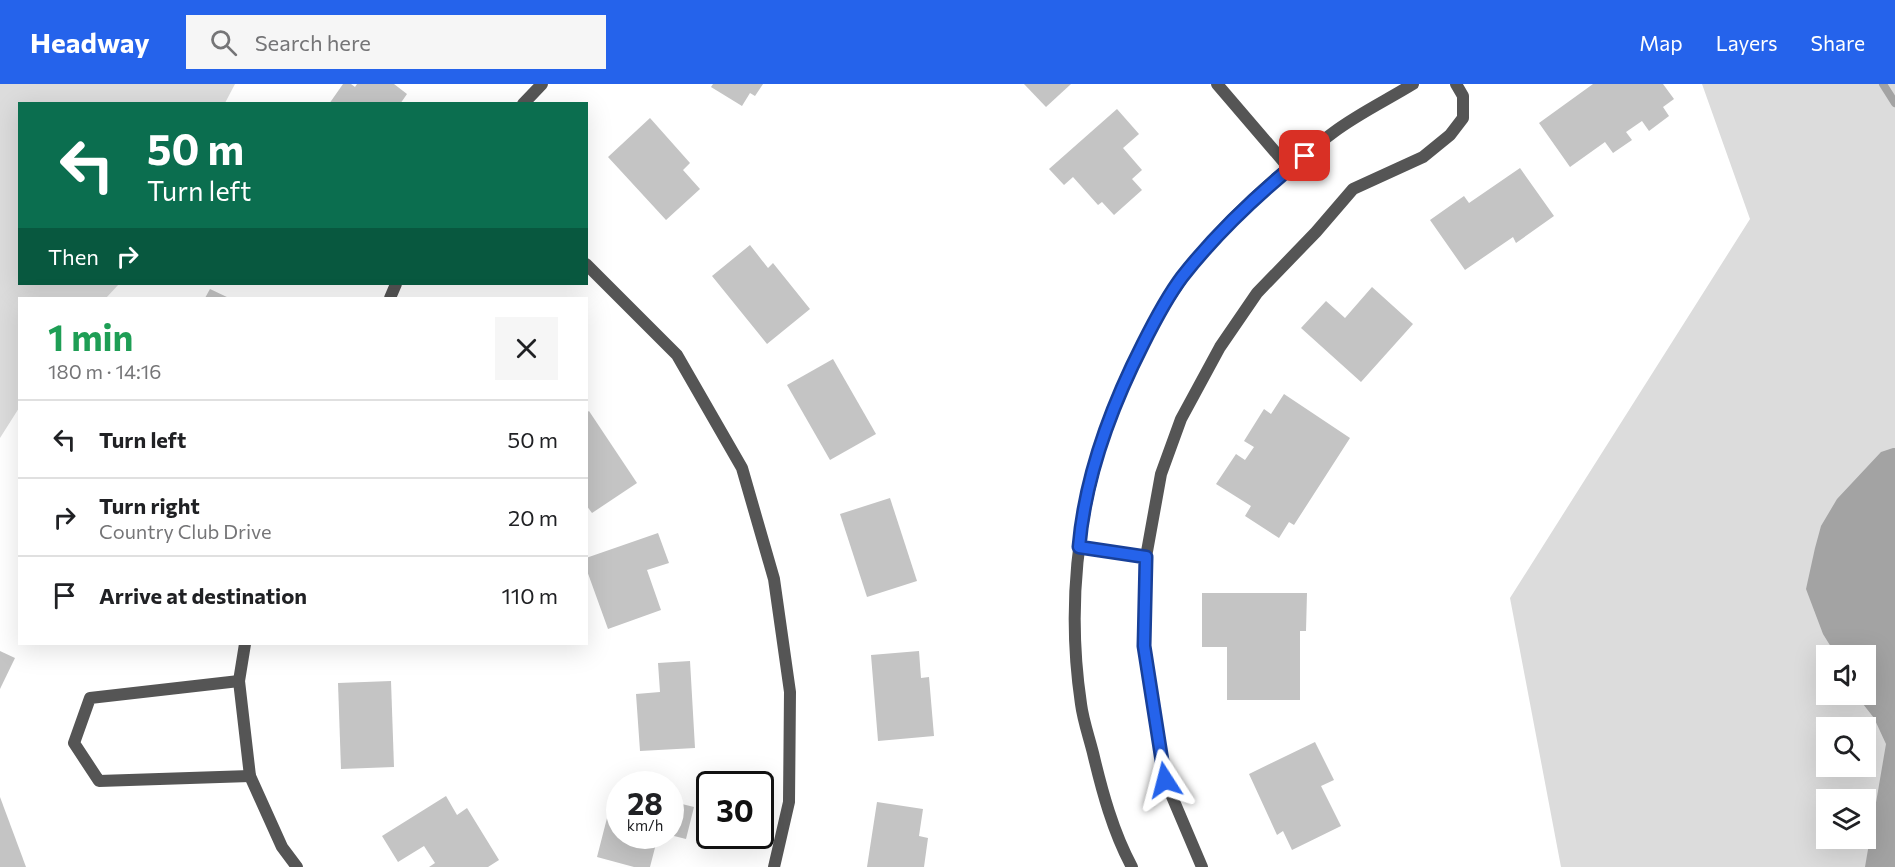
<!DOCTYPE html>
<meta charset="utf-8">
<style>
:root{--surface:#fff;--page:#f6f6f6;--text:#202124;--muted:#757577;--line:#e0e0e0;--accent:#2563eb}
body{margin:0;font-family:Commissioner,sans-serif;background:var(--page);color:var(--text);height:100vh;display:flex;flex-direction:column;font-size:22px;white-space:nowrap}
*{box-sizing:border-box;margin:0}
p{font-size:20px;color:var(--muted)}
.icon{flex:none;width:33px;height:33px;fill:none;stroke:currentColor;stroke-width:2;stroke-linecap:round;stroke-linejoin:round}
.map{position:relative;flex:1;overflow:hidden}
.side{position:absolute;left:18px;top:213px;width:570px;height:348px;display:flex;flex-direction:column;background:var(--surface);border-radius:0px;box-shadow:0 6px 24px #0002}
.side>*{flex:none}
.guide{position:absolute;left:18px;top:18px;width:570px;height:183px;border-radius:0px;box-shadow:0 6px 24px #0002;background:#0b6e4f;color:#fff;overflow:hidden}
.tools{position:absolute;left:1816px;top:561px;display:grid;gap:12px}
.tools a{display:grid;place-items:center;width:60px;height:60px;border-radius:0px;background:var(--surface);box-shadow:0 6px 24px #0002;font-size:30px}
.speed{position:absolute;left:606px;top:687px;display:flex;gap:12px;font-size:30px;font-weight:700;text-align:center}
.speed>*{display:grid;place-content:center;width:78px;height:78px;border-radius:50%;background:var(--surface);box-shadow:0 6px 24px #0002;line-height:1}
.speed small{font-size:15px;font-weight:400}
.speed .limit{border:3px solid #111;border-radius:9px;background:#fff;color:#111}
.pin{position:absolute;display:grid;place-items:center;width:51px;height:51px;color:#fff;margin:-26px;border-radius:12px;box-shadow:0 3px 9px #0006}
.me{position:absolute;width:66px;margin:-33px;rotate:351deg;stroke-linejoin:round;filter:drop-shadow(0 0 4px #0008)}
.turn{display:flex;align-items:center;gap:21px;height:126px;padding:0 30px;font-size:27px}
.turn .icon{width:78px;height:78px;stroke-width:2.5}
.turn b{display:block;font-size:42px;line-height:51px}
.then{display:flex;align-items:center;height:57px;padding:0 30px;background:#0003;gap:12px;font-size:22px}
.round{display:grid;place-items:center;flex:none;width:63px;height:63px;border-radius:0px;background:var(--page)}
.summary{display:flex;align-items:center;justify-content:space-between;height:102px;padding:0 30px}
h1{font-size:36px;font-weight:700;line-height:45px;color:#1e9e55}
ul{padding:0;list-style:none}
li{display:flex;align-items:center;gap:18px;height:78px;padding:0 30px;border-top:2px solid var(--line)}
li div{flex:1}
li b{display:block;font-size:22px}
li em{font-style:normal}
header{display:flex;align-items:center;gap:36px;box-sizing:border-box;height:84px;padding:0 30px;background:var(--accent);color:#fff}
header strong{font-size:28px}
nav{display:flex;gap:33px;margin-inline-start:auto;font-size:21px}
.search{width:420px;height:54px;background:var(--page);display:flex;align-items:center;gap:15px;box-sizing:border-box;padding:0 21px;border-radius:0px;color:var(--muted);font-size:22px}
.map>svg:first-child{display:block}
</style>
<header>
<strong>Headway</strong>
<div class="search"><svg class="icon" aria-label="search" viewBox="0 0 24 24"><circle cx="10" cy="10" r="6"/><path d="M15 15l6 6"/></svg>Search here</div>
<nav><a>Map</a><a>Layers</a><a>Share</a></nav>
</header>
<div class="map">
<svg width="1895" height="783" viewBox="0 0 1895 783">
<rect width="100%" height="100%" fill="#fff"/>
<g fill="#dcdcdc" fill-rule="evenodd">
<path d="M0 0H235L225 19 20 20V200H119L106 214H20L19 324 0 354Z"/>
<path d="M1702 0H1895V783H1561L1510 514 1750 135ZM1827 572H1866V610H1827ZM1827 644H1866V682H1827ZM1827 716H1866V754H1827Z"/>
</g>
<path fill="#a3a3a3" d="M1893 364H1895V783H1865L1886 660 1874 634 1856 611 1866 610V572L1836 571 1823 550 1806 505 1815 464 1821 442 1837 415 1881 368Z"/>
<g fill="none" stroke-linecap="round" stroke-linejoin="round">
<path stroke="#a3a3a3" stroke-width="8" d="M1883 0 1895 19"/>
</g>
<g fill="#c4c4c4">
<path d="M343 0H351L355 3 357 0H394L407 10 400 20H329Z"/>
<path d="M713 0H763L755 12 750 9 742 22 711 3Z"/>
<path d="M1024 0H1071L1046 23Z"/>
<path d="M1593 0H1663L1674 15 1663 23 1669 32 1649 47 1642 37 1626 48 1632 56 1613 69 1605 58 1570 83 1539 39Z"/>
<path d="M1117 25 1139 50 1123 64 1142 86 1132 95 1142 106 1114 131 1102 118 1098 121 1073 93 1064 101 1049 85Z"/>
<path d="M650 34 690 79 683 86 700 105 666 136 608 73Z"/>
<path d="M1520 84 1554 132 1516 159 1513 153 1465 186 1430 136 1464 112 1469 119Z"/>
<path d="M750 161 768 184 773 179 810 225 767 260 712 192Z"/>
<path d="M1372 203 1413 240 1361 298 1301 244 1326 217 1345 234Z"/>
<path d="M210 205 229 214H205Z"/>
<path d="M833 275 876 350 830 376 787 301Z"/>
<path d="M1284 310 1350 354 1294 441 1289 438 1279 454 1245 432 1251 422 1216 400 1236 370 1245 376 1254 363 1244 357 1264 325 1271 330Z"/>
<path d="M589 327 637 399 592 429 586 421V329Z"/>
<path d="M890 414 917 497 867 513 840 430Z"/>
<path d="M658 449 669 479 647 486 661 526 608 545 586 484V474Z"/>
<path d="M1202 509H1307L1306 547H1300V616H1227V563H1202Z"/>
<path d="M0 567 15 574 0 605Z"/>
<path d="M919 567 921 594 929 593 934 652 878 657 871 571Z"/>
<path d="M690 577 695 664 640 667 636 610 660 608 658 579Z"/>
<path d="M391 597 394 683 341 685 338 599Z"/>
<path d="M1315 658 1334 696 1321 702 1341 742 1292 766 1283 747 1277 751 1249 690Z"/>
<path d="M615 703 620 704V752H658L650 783H634L597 773Z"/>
<path d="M446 712 457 731 467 724 499 776 488 783H429L435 779 424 762 398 778 382 752Z"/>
<path d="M0 713 26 783H0Z"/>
<path d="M670 717 694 723 686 755 670 751Z"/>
<path d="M877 718 923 725 919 752 928 754 924 783H867Z"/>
</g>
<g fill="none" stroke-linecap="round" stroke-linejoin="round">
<g stroke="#555" stroke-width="12">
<path d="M1217 0 1289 84"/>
<path d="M523 20 542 0"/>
<path d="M586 180 677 271 742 384 774 495 790 608 789 718 774 783"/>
<path d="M390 214 396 200"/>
<path d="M1079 463 1146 473 1144 562 1165 696 1202 783"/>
<path d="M1146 473 1161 390 1181 335 1220 263 1257 209 1316 148 1353 105 1423 73 1450 51 1463 34V12L1456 0"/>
<path d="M245 560 239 597 250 692 282 763 297 783"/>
<path d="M239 597 90 614 74 659 99 697 250 692"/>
<path d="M1132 783C1113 748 1102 707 1093 669 1089 653 1083 636 1081 620 1059 472 1096 318 1181 196 1217 143 1282 86 1334 48 1358 30 1387 16 1413 0"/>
</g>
</g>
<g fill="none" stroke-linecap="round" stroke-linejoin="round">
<defs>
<path id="route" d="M1165 696 1144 562 1146 473 1079 463C1085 392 1111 323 1143 260 1154 238 1167 213 1182 193 1218 147 1260 108 1305 72"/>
</defs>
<use href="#route" stroke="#184099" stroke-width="15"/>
<use href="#route" stroke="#2563eb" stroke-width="10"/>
</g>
</svg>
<div class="tools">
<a><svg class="icon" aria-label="sound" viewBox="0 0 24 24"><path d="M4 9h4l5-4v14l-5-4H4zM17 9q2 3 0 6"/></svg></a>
<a><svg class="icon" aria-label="search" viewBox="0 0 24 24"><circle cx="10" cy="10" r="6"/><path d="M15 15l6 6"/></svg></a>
<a><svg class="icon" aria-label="layers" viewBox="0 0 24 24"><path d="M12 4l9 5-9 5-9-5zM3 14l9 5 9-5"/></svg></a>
</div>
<div class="speed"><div>28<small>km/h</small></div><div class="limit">30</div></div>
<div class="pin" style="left:1305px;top:72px;background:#d93025"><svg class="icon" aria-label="arrive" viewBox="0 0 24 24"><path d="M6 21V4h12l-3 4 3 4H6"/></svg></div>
<svg class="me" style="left:1165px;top:696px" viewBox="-20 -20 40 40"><path d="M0-17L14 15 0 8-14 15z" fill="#2563eb" stroke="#fff" stroke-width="4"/></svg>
<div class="guide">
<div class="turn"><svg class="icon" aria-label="left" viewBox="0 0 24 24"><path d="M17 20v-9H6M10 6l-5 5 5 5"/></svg><div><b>50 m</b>Turn left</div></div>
<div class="then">Then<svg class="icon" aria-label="right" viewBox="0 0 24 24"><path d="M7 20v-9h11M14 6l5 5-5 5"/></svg></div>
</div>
<section class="side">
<div class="summary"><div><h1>1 min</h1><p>180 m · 14:16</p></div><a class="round"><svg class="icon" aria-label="close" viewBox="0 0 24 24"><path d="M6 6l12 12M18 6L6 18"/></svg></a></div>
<ul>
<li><svg class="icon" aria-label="left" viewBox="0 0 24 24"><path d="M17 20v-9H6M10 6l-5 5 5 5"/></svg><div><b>Turn left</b></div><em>50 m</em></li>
<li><svg class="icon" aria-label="right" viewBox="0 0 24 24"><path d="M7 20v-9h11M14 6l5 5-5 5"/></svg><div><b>Turn right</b><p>Country Club Drive</p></div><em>20 m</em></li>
<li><svg class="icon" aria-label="arrive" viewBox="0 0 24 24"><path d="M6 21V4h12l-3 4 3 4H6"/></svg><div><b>Arrive at destination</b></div><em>110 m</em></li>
</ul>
</section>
</div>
